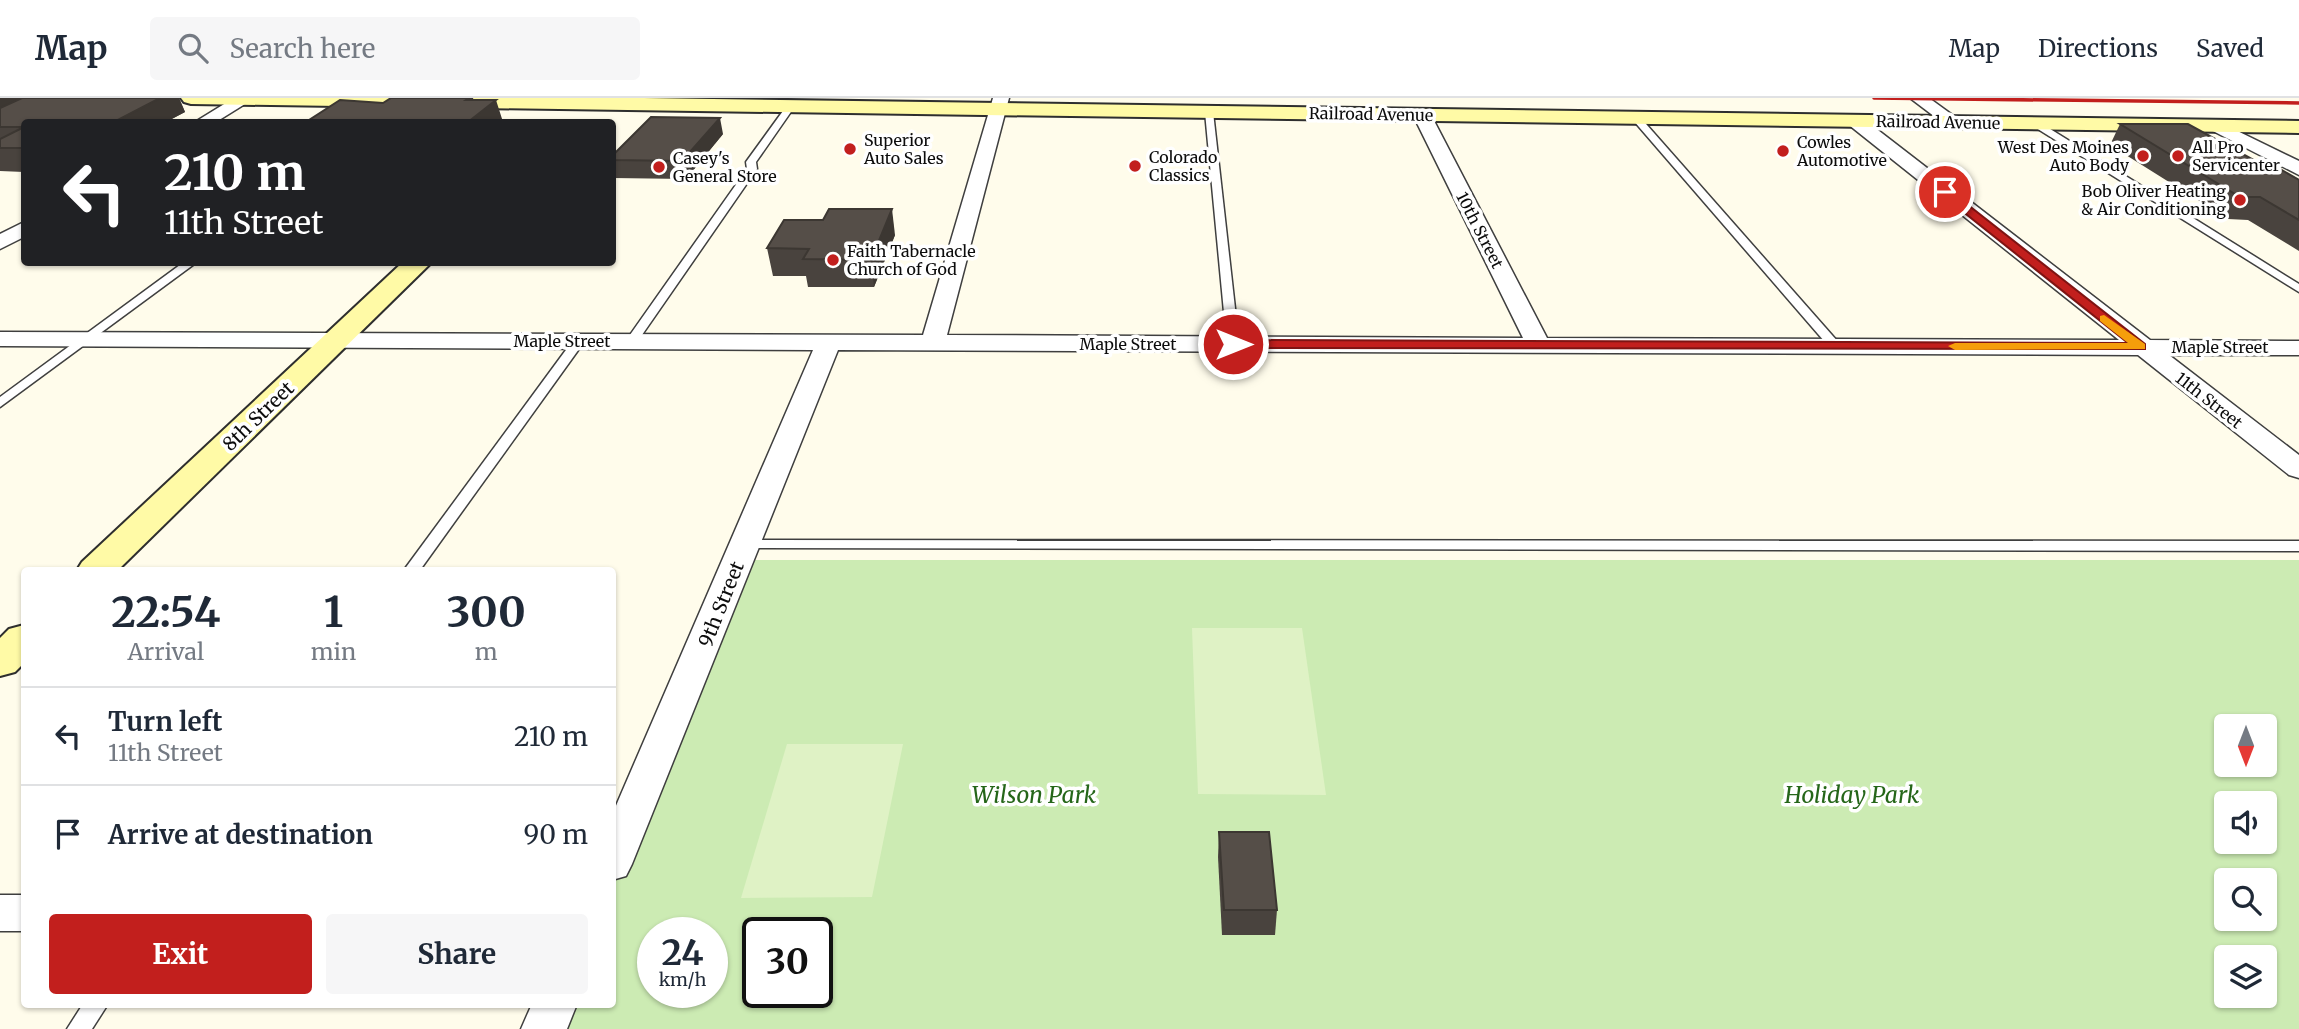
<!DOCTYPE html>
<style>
:root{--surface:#fff;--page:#f6f6f7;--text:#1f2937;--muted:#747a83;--line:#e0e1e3;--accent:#c21f1d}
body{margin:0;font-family:Merriweather,serif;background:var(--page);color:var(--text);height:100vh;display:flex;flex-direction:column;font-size:26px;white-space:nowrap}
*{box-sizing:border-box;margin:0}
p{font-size:23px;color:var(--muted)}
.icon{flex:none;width:38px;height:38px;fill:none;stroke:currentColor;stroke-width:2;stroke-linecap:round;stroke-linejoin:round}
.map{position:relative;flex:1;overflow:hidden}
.details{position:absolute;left:21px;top:469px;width:595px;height:441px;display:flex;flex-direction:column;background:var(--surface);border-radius:7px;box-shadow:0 2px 5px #0004}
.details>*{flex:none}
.guide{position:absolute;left:21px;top:21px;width:595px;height:147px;border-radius:7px;box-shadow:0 2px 5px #0004;background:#202124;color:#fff;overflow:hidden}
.needle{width:46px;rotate:180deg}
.tools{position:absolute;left:2214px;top:616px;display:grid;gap:14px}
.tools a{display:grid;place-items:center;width:63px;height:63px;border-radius:7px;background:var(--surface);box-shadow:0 2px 5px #0004;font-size:35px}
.speed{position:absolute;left:637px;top:819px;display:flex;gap:14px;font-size:35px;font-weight:700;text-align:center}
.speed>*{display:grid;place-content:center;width:91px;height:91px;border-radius:50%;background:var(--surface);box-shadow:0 2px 5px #0004;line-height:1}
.speed small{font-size:18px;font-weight:400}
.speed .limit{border:4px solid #111;border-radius:10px;background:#fff;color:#111}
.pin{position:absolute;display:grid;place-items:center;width:60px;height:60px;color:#fff;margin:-30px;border:4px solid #fff;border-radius:50%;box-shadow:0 2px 7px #0007}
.me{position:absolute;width:77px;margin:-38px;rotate:90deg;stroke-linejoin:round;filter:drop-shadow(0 0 5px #0008)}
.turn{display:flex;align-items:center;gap:24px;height:147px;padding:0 28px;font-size:32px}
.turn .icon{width:91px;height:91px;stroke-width:2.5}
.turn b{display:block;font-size:49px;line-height:60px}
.eta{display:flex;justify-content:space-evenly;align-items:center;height:119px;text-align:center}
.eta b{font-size:42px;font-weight:700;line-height:49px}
.primary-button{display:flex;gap:14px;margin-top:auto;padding:14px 28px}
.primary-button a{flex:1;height:80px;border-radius:7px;background:var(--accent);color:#fff;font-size:28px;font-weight:700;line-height:80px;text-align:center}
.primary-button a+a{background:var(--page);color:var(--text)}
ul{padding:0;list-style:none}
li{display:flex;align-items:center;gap:21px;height:98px;padding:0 28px;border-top:2px solid var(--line)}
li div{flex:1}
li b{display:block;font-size:26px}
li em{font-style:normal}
header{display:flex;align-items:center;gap:42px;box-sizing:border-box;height:98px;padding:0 35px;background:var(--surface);border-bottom:2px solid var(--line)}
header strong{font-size:33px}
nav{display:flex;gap:38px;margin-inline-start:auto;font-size:24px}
.search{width:490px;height:63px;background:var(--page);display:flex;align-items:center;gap:18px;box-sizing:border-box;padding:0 24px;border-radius:7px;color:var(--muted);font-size:26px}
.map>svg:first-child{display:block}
</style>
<header>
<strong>Map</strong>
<div class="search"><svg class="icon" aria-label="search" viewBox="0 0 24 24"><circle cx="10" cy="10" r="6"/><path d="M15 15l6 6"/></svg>Search here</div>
<nav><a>Map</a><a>Directions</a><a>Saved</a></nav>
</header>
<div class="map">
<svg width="2299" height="931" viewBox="0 0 2299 931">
<rect width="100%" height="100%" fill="#fffceb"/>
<path fill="#ccebb3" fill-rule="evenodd" d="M739 462H2299V931H544L555 907 612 906 613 766ZM2226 628H2264V667H2226ZM2226 705H2264V744H2226ZM2226 782H2264V821H2226ZM653 835H712V894H653ZM758 835H817V894H758ZM2226 859H2264V898H2226Z"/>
<g fill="#dff2c5">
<path d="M1192 530H1302L1326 697 1198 696Z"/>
<path d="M787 646H903L872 799 741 800Z"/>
</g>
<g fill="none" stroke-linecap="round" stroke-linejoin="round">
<defs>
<g id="lane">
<path d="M788 6 795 8 756 64 757 71 635 247H627L625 244 747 71 746 64Z"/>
<path d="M1209 11 1213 14 1239 246 1233 250 1227 246 1205 14Z"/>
<path d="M1633 18H1639L1839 245V251H1831L1633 22Z"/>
<path d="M2033 24H2039L2299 186V194L2033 28Z"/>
<path d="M184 164H197L0 309V299Z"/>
<path d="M578 240 584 244 420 472H404L574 241Z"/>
<path d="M745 442 2299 443V453L740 450 737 447 740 444Z"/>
<path d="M83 906H108L92 931H67Z"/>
</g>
<g id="street">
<path d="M234 0 253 1 216 24H195Z"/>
<path d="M993 0H1009L947 237 1523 240 1413 17 1422 12 1431 17 1547 240 2119 242 1849 27 1846 23 1855 18 1861 19 2150 242 2299 243V257H2169L2299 357V380L2289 377 2138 257 838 252 632 766 626 778 612 782V717L813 252 0 248V234L923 237Z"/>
<path d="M1910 0H1929L1962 24 1953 29 1947 28Z"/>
<path d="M2217 23 2299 63V77L2211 32 2208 28Z"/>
<path d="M24 124V139L0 151V136Z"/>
<rect x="0" y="797" width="24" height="36"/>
<path d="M532 906H577L567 931H521Z"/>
</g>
<g id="secondary">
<path d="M181 0H644L2299 23V35L191 6 184 4Z"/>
<path d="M403 164H432L118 472H77L82 464Z"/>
<path d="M24 527V565L15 574 0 578V540L9 531Z"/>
</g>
</defs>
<use href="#lane" stroke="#3f3f3f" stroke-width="3"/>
<use href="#street" stroke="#3f3f3f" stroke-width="3"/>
<use href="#secondary" stroke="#2e2e2e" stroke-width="4"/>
<use href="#lane" fill="#fff" fill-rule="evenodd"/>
<use href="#street" fill="#fff" fill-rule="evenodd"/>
<use href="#secondary" fill="#fffaa6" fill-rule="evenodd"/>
<path stroke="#c21f1d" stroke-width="3.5" d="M1874 0 2299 5"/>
</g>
<g fill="#49433e">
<path d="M0 0H179L185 14 166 24H24V74L0 73Z"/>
<path d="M2120 26 2270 71 2299 82V153L2248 122 2228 121 2110 47Z"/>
<path d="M723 36 686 81 613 80 612 58Z"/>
<path d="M895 137 874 189H808L806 178H773L767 150Z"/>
<path d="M1219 734 1277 812 1275 837H1222L1218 759Z"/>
</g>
<g fill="#3c3732">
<path d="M0 0H22L0 28Z"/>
<path d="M160 0H179L185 14 166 24H114Z"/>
<path d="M469 0H473L478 16 496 2 503 24H468L466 2Z"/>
<path d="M720 20 723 36 686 81 682 63Z"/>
<path d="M892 111 895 137 874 189 871 162Z"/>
</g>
<g fill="#554e48" stroke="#3c3732" stroke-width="2">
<path d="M22 0H160L114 24H24V50H0V41L24 29H0V10Z"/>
<path d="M391 0H469L466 2H496L468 24H306L340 2 383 5Z"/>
<path d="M651 19 720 20 682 63 612 62V58Z"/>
<path d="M2120 26H2188L2270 71H2280L2299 82V122L2260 99H2240Z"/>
<path d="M829 111H892L871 162 803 161 809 151 767 150 784 122H823Z"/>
<path d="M1219 734H1269L1277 812H1224Z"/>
</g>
<path fill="#c21f1d" stroke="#7e1413" stroke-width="2" d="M1942 92H1949L2145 246V251L1233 250 1227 246 1233 242 2128 245 1942 97Z"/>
<path fill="#f59e0b" d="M2104 217 2145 246V251L1955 252 1948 248 1955 245H2128L2100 223V218Z"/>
<g fill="#c21f1d" stroke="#fff" stroke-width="2.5">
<circle cx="850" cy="51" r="7"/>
<circle cx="1783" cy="53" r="7"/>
<circle cx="2143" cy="58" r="7"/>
<circle cx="2178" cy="58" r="7"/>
<circle cx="1135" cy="68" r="7"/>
<circle cx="659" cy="69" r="7"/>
<circle cx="2240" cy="102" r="7"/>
<circle cx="833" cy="162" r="7"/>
</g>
<g text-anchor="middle" stroke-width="7" stroke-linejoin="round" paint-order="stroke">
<g font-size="16" fill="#0c0c0c" stroke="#fff">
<text transform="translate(1371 16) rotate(1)" y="6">Railroad Avenue</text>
<text transform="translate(1938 24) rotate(1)" y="6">Railroad Avenue</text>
<text transform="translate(1480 132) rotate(63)" y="6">10th Street</text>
<text x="562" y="249">Maple Street</text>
<text x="1128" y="252">Maple Street</text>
<text x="2220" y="255">Maple Street</text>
<text transform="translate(2209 302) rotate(38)" y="6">11th Street</text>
</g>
<g font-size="16" fill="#0c0c0c" stroke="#fff" text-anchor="start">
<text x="864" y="48">Superior<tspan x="864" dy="18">Auto Sales</tspan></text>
<text x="1797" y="50">Cowles<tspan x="1797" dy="18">Automotive</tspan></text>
<text x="2129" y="55" text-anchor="end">West Des Moines<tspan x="2129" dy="18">Auto Body</tspan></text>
<text x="2192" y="55">All Pro<tspan x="2192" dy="18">Servicenter</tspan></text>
<text x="1149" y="65">Colorado<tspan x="1149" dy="18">Classics</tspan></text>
<text x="673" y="66">Casey's<tspan x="673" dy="18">General Store</tspan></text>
<text x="2226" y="99" text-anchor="end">Bob Oliver Heating<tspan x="2226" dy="18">&amp; Air Conditioning</tspan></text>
<text x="847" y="159">Faith Tabernacle<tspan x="847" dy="18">Church of God</tspan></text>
</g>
<g font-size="19" fill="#0c0c0c" stroke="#fff">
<text transform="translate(258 318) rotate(-44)" y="7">8th Street</text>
<text transform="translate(721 506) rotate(-68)" y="7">9th Street</text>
</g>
<g font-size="23" font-style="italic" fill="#256619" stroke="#fff">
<text x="1034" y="705">Wilson Park</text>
<text x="1852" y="705">Holiday Park</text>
</g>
</g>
</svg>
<div class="tools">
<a><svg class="needle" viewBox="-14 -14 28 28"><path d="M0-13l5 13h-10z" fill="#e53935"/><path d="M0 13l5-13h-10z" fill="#747a83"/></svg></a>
<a><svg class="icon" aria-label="sound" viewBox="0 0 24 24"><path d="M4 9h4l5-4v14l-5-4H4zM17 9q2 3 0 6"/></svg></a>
<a><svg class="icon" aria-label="search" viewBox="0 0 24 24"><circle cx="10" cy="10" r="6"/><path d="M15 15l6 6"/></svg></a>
<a><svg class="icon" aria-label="layers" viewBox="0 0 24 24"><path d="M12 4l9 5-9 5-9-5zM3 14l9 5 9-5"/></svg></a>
</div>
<div class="speed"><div>24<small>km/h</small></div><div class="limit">30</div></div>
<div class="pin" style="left:1945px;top:94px;background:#d93025"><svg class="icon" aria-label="arrive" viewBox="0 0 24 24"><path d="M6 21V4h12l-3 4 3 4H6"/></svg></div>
<svg class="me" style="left:1233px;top:246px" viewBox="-20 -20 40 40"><circle r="17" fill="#c21f1d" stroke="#fff" stroke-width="3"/><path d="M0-11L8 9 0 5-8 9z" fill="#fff"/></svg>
<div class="guide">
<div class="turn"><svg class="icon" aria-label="left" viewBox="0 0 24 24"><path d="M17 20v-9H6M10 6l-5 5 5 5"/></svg><div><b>210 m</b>11th Street</div></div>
</div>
<section class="details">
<div class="eta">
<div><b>22:54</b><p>Arrival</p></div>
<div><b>1</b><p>min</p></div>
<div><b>300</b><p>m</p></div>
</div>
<ul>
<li><svg class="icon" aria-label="left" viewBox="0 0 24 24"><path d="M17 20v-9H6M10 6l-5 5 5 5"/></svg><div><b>Turn left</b><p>11th Street</p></div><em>210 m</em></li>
<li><svg class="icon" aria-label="arrive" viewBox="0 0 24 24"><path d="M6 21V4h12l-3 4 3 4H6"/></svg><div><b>Arrive at destination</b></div><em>90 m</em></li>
</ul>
<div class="primary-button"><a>Exit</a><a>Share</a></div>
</section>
</div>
